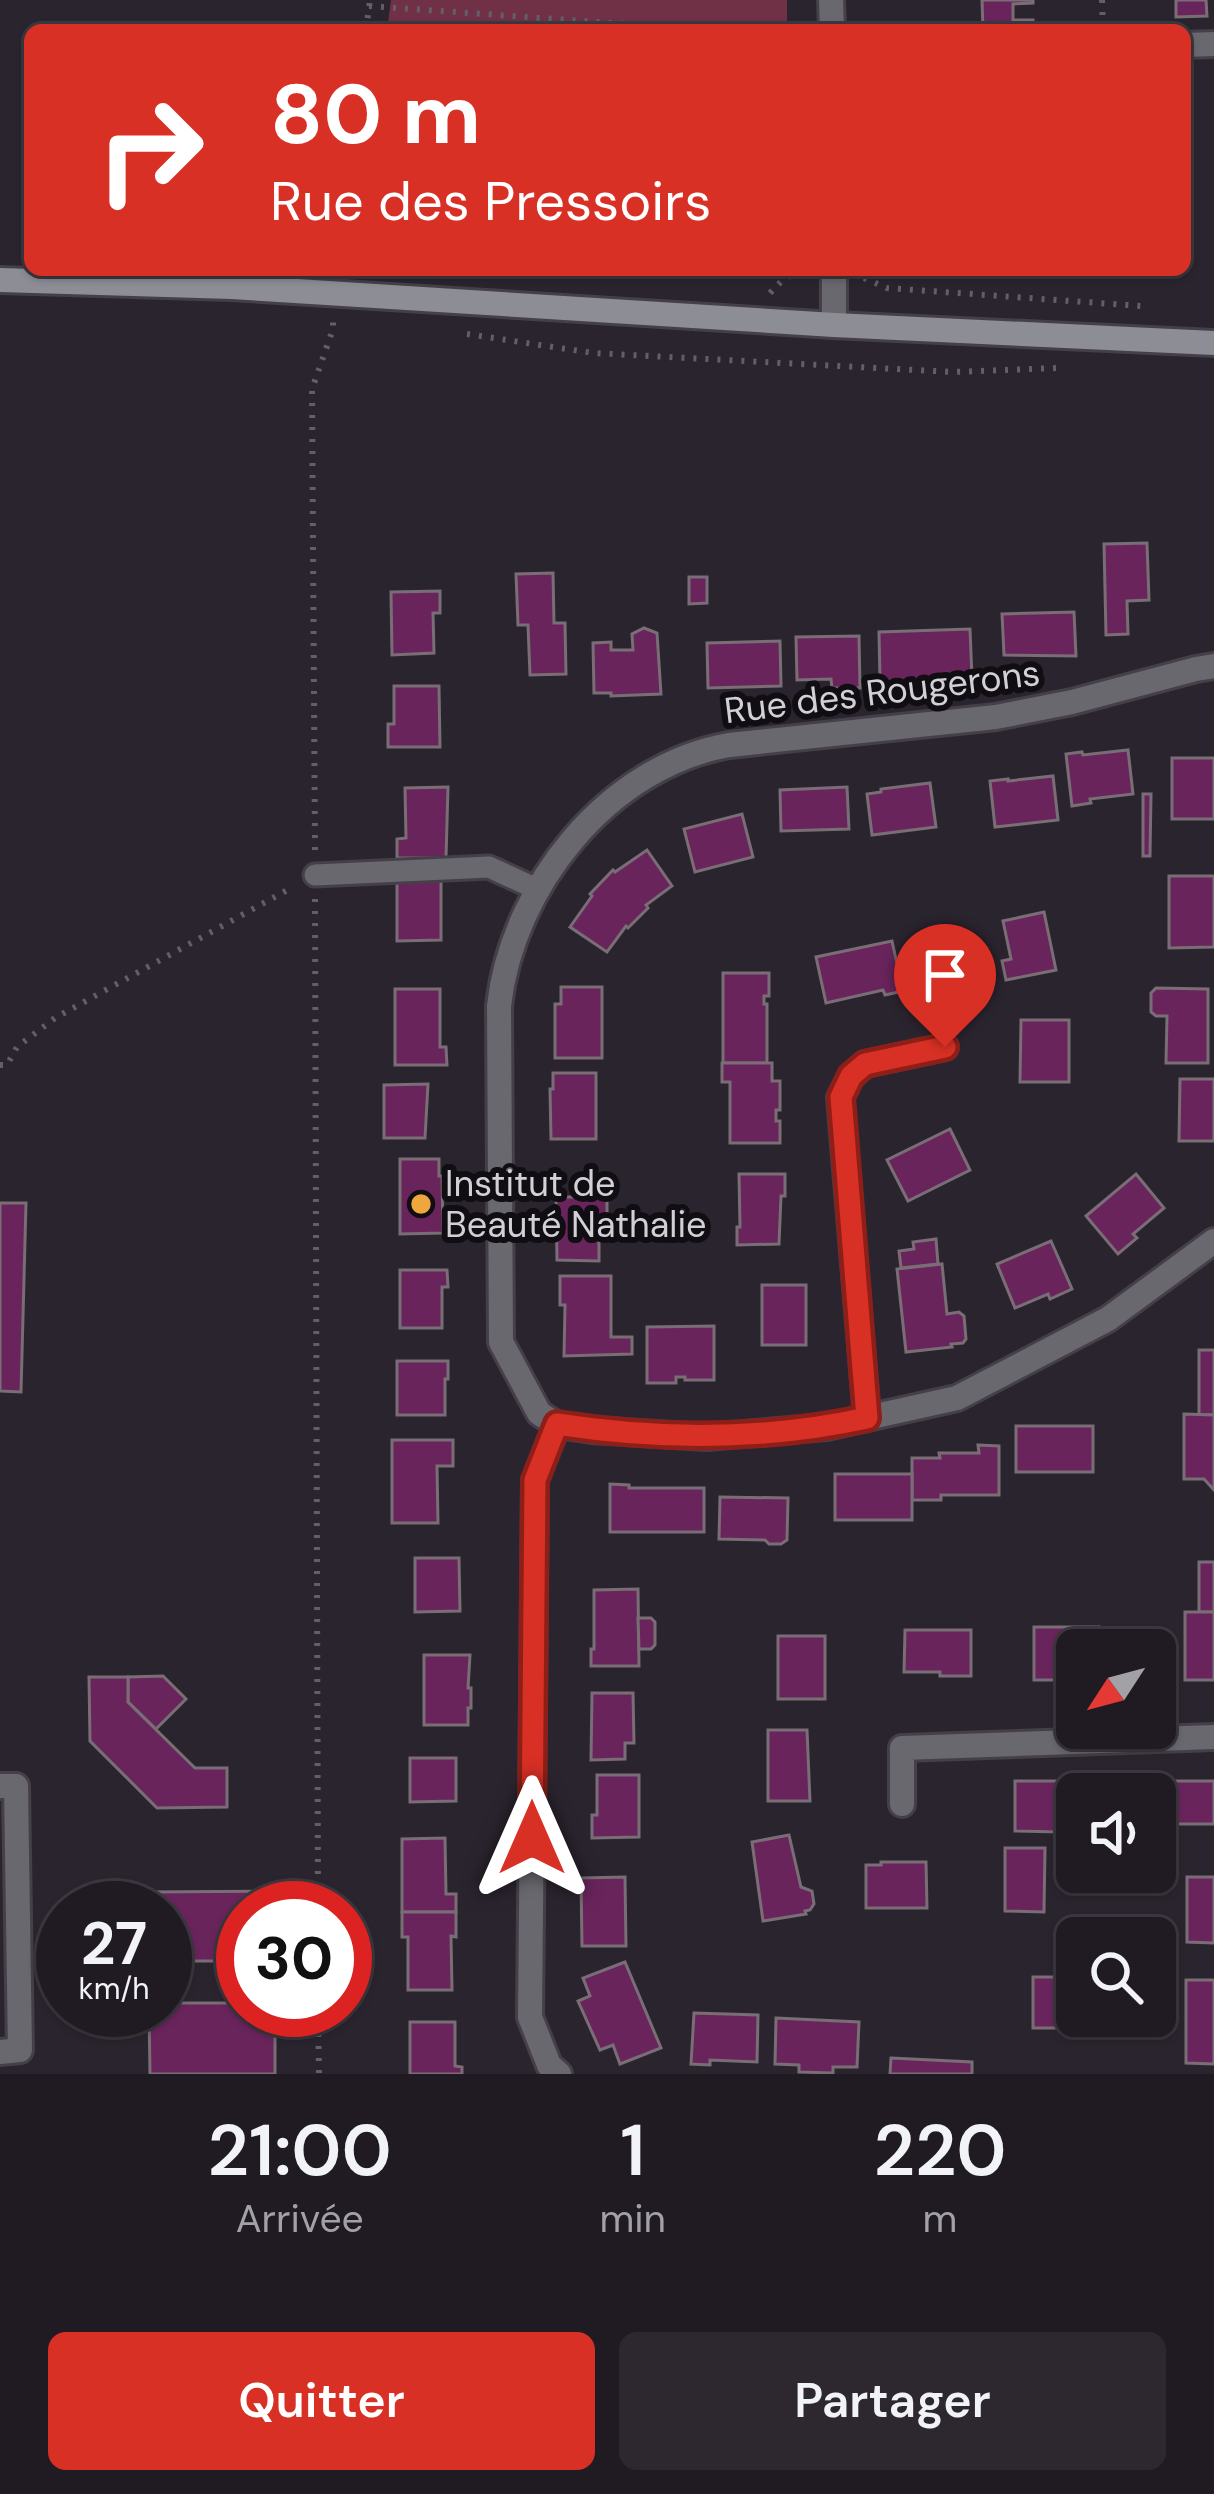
<!DOCTYPE html>
<html lang="fr">
<meta charset="utf-8">
<style>
:root{--surface:#201b22;--page:#2d282f;--text:#f1f3f6;--muted:#a2a1a5;--line:#3d3940;--accent:#d93025}
body{margin:0;font-family:"DM Sans",sans-serif;background:var(--page);color:var(--text);height:100vh;display:flex;flex-direction:column;font-size:45px;white-space:nowrap}
*{box-sizing:border-box;margin:0}
p{font-size:39px;color:var(--muted)}
.icon{flex:none;width:66px;height:66px;fill:none;stroke:currentColor;stroke-width:2;stroke-linecap:round;stroke-linejoin:round}
.map{position:relative;height:2074px;overflow:hidden}
.sheet{display:flex;flex-direction:column;background:var(--surface);flex:1}
.sheet>*{flex:none}
.banner{position:absolute;left:24px;top:24px;width:1167px;height:252px;border-radius:18px;box-shadow:0 3px 9px #0004,0 0 0 3px var(--line);background:#d93025;color:#fff;overflow:hidden}
.needle{width:78px;rotate:234deg}
.controls{position:absolute;left:1056px;top:1629px;display:grid;gap:24px}
.controls a{display:grid;place-items:center;width:120px;height:120px;border-radius:18px;background:var(--surface);box-shadow:0 3px 9px #0004,0 0 0 3px var(--line);font-size:60px}
.speed{position:absolute;left:36px;top:1881px;display:flex;gap:24px;font-size:60px;font-weight:700;text-align:center}
.speed>*{display:grid;place-content:center;width:156px;height:156px;border-radius:50%;background:var(--surface);box-shadow:0 3px 9px #0004,0 0 0 3px var(--line);line-height:1}
.speed small{font-size:30px;font-weight:400}
.speed .limit{border:18px solid #d22;background:#fff;color:#111}
.pin{position:absolute;display:grid;place-items:center;width:102px;height:102px;color:#fff;margin:-123px -51px;border-radius:50% 50% 50% 0;rotate:-45deg;box-shadow:0 0 12px #0007}
.pin .icon{rotate:45deg}
.me{position:absolute;width:132px;margin:-66px;rotate:0deg;stroke-linejoin:round;filter:drop-shadow(0 0 9px #0008)}
.turn{display:flex;align-items:center;gap:42px;height:252px;padding:0 48px;font-size:54px}
.turn .icon{width:156px;height:156px;stroke-width:2.5}
.turn b{display:block;font-size:84px;line-height:102px}
.eta{display:flex;justify-content:space-evenly;align-items:center;height:204px;text-align:center}
.eta b{font-size:72px;font-weight:600;line-height:84px}
.button{display:flex;gap:24px;margin-top:auto;padding:24px 48px}
.button a{flex:1;height:138px;border-radius:18px;background:var(--accent);color:#fff;font-size:48px;font-weight:600;line-height:138px;text-align:center}
.button a+a{background:var(--page);color:var(--text)}
.map>svg:first-child{display:block}
</style>
<div class="map">
<svg width="1214" height="2074" viewBox="0 0 1214 2074">
<rect width="100%" height="100%" fill="#2a242e"/>
<path fill="#703147" d="M391 0H787V30H387Z"/>
<g fill="#69245c" stroke="#796d76" stroke-width="3">
<path d="M982 0H1033V3L1013 4V20H1033V30H983Z"/>
<path d="M1176 0H1206L1207 16 1176 17Z"/>
<path d="M1185 103 1188 133H1191V155L1188 154 1192 207H1185Z"/>
<path d="M1147 543 1149 600 1127 601 1128 634 1106 635 1104 544Z"/>
<path d="M553 573 554 623H565L566 674 530 675 528 625H518L516 574Z"/>
<path d="M689 577H707V603L689 604Z"/>
<path d="M440 591V613H433L434 653 392 655 391 592Z"/>
<path d="M1074 612 1076 656 1004 655 1002 614Z"/>
<path d="M644 628 657 633 661 694 611 696V693H594L593 643 611 642V650H633L632 634Z"/>
<path d="M970 629 972 678 942 679V682L880 681 879 632Z"/>
<path d="M859 636 860 688H832L831 679 797 680 796 637Z"/>
<path d="M780 641 781 686 708 688 707 643Z"/>
<path d="M394 686H439L440 747H388V724H394Z"/>
<path d="M1128 750 1133 794 1090 799 1091 803 1072 806 1066 754 1082 752 1083 755Z"/>
<rect x="1172" y="758" width="42" height="61"/>
<path d="M1053 776 1058 820 995 827 990 781 1008 779V781Z"/>
<path d="M930 783 936 827 872 835 867 794 881 792V789Z"/>
<path d="M448 787 446 858H397V839L406 838 405 788Z"/>
<path d="M847 787 849 829 781 831 780 790Z"/>
<path d="M1143 794H1151L1150 856H1143Z"/>
<path d="M742 814 753 857 695 872 684 829Z"/>
<path d="M647 850 672 886 646 905 648 908 628 928 626 926 607 952 570 927 592 896 590 894 613 870 615 872Z"/>
<path d="M1169 876H1214V947L1169 948Z"/>
<path d="M441 878V940L397 941V879Z"/>
<path d="M1044 912 1056 970 1006 980 1002 961 1011 959 1003 921Z"/>
<path d="M892 941 903 991 885 995 883 990 826 1003 816 957Z"/>
<path d="M723 973H769V996H764V1004H767V1063H723Z"/>
<path d="M561 987H602V1058H555V1004H561Z"/>
<path d="M1156 988 1208 989V1063H1166L1167 1016H1156L1151 1012V993Z"/>
<path d="M395 989H440V1047H446L447 1065H395Z"/>
<path d="M1021 1020H1069V1082H1020Z"/>
<path d="M722 1063H772V1081H780V1110H776V1121H780V1143H730V1082H722Z"/>
<path d="M553 1073H596V1139H551L550 1089H553Z"/>
<path d="M1180 1079H1214V1141H1179Z"/>
<path d="M428 1084 425 1138H384V1085Z"/>
<path d="M950 1129 970 1170 908 1201 887 1160Z"/>
<path d="M400 1159H439V1176H442L443 1233 400 1234Z"/>
<path d="M739 1174H785V1196H781L779 1244 737 1245V1227H740Z"/>
<path d="M1136 1174 1164 1208 1133 1234 1137 1238 1118 1254 1086 1216Z"/>
<path d="M556 1197H607V1225H599V1261L557 1260Z"/>
<path d="M0 1203H26L21 1392 0 1391Z"/>
<path d="M936 1239 938 1264 901 1268 899 1251 914 1249 913 1242Z"/>
<path d="M1051 1241 1072 1289 1050 1299 1048 1294 1015 1308 997 1264Z"/>
<path d="M942 1264 947 1314 959 1312 964 1316 966 1339 963 1343 951 1344 952 1347 906 1352 897 1269Z"/>
<path d="M400 1270H447L448 1287H442V1328H400Z"/>
<path d="M560 1276H611V1337H632V1354L564 1356 565 1305H560Z"/>
<rect x="762" y="1285" width="44" height="60"/>
<path d="M714 1326V1380H685V1377H676V1383H647V1327Z"/>
<rect x="1199" y="1350" width="15" height="65"/>
<path d="M397 1361H448V1379H445V1415H397Z"/>
<path d="M1184 1414 1214 1415V1490L1204 1479H1184Z"/>
<rect x="1016" y="1426" width="77" height="46"/>
<path d="M392 1440H453V1466H437L438 1523H392Z"/>
<path d="M978 1445 999 1446V1495H941V1500H912V1458H940L939 1453H979Z"/>
<rect x="835" y="1474" width="77" height="46"/>
<path d="M610 1484 629 1485V1488H704V1532H610Z"/>
<path d="M720 1497 788 1498 787 1540 781 1544H769L765 1540 719 1539Z"/>
<path d="M415 1558H459L460 1611 415 1612Z"/>
<rect x="1199" y="1562" width="15" height="50"/>
<path d="M638 1589 639 1666H591V1649H594V1590Z"/>
<rect x="1185" y="1612" width="29" height="68"/>
<path d="M638 1618H651L655 1622V1645L651 1649H639Z"/>
<path d="M1034 1627H1099V1650H1077V1673H1066V1680H1034Z"/>
<path d="M905 1630H971V1676H940V1672H904Z"/>
<rect x="778" y="1636" width="47" height="63"/>
<path d="M424 1655H470L468 1688H471V1708H468V1725H424Z"/>
<path d="M163 1676 186 1699 156 1729 128 1702V1677Z"/>
<path d="M89 1677H128V1702L195 1768H227V1807L157 1808 90 1741Z"/>
<path d="M592 1693H633L634 1743H625V1759L591 1760Z"/>
<path d="M768 1730H807L810 1801H768Z"/>
<path d="M410 1758H456V1801L410 1802Z"/>
<path d="M597 1775H639V1837L592 1838V1815H597Z"/>
<path d="M1015 1781H1060V1832L1015 1831Z"/>
<path d="M1151 1781H1214V1824H1155V1794H1151Z"/>
<path d="M1060 1795H1076V1827L1060 1828Z"/>
<path d="M789 1835 801 1887 812 1891 814 1904 810 1910 805 1911 806 1914 763 1921 752 1842Z"/>
<path d="M445 1838 446 1894H456V1912H402V1839Z"/>
<path d="M1005 1848H1045L1044 1912 1005 1911Z"/>
<path d="M881 1862H926L927 1908H866V1865H881Z"/>
<path d="M625 1877 626 1946H582L581 1878Z"/>
<path d="M1187 1877H1214V1943L1187 1942Z"/>
<path d="M279 1891V1908H243V1961H165V1908H147V1892Z"/>
<path d="M402 1912H456V1937L451 1936 452 1990H408V1937H402Z"/>
<path d="M625 1962 661 2048 620 2064 613 2045 600 2050 578 2001 590 1996 583 1978Z"/>
<rect x="1033" y="1977" width="42" height="51"/>
<path d="M1186 1980H1214V2064L1186 2063Z"/>
<path d="M165 2003H243V2010H275V2074H150L149 2010H165Z"/>
<path d="M694 2013 758 2015 757 2062 710 2060V2065L691 2064Z"/>
<path d="M776 2018 859 2022 857 2067H833V2073L799 2072V2065L775 2064Z"/>
<path d="M410 2022H455V2066L462 2067V2074H410Z"/>
<path d="M891 2058 972 2062V2074H890Z"/>
</g>
<g fill="none" stroke-linecap="round" stroke-linejoin="round">
<defs>
<path id="pedestrian" d="M315 875 489 867 539 890"/>
<g id="minor">
<path d="M831 0 832 30"/>
<path d="M1185 45 1214 44"/>
<path d="M834 270V325"/>
<path d="M867 1417 840 1098 851 1076 865 1064 945 1047"/>
<path d="M557 1425 592 1430 707 1437 826 1427 957 1398 1108 1319 1214 1241"/>
<path d="M0 1786H16L20 2050 0 2052"/>
<path d="M902 1804V1748L1214 1737"/>
<path d="M559 2074 549 2065 530 2017 535 1480 557 1425 539 1413 501 1342 499 1006C512 887 608 766 729 745L996 717 1072 702 1196 669 1214 666"/>
</g>
<path id="secondary" d="M0 280 232 287 834 325 1214 343"/>
</defs>
<use href="#pedestrian" stroke="#453f49" stroke-width="27"/>
<use href="#minor" stroke="#453f49" stroke-width="30"/>
<use href="#secondary" stroke="#453f49" stroke-width="30"/>
<g stroke="#635e67" stroke-width="6" stroke-dasharray="3 9" stroke-linecap="butt">
<path d="M1102 0 1103 30"/>
<path d="M369 6 712 30"/>
<path d="M366 30 370 0"/>
<path d="M864 278 887 288 1141 306 1146 310"/>
<path d="M770 293C783 279 789 272 809 274"/>
<path d="M467 334 593 353 953 372 1057 368"/>
<path d="M315 850 312 389 333 329V321"/>
<path d="M315 899 318 1908"/>
<path d="M0 1065H7L17 1047 55 1018 291 888"/>
<path d="M318 2010 319 2074"/>
</g>
<use href="#pedestrian" stroke="#68686e" stroke-width="21"/>
<use href="#minor" stroke="#68686e" stroke-width="24"/>
<use href="#secondary" stroke="#8d8d96" stroke-width="24"/>
</g>
<g fill="none" stroke-linecap="round" stroke-linejoin="round">
<defs>
<path id="route" d="M532 1838 535 1480 557 1424C660 1440 766 1440 867 1418L841 1097 851 1076 865 1064 945 1047"/>
</defs>
<use href="#route" stroke="#8d1f18" stroke-width="30"/>
<use href="#route" stroke="#d93025" stroke-width="21"/>
</g>
<circle fill="#efa73d" stroke="#110e13" stroke-width="4.5" cx="421" cy="1204" r="12"/>
<g text-anchor="middle" stroke-width="12" stroke-linejoin="round" paint-order="stroke">
<g font-size="36" fill="#d3cfd6" stroke="#110e13">
<text transform="translate(882 691) rotate(-7)" y="13">Rue des Rougerons</text>
</g>
<g font-size="36" fill="#d3cfd6" stroke="#110e13" text-anchor="start">
<text x="445" y="1196">Institut de<tspan x="445" dy="41">Beauté Nathalie</tspan></text>
</g>
</g>
</svg>
<div class="controls">
<a><svg class="needle" viewBox="-14 -14 28 28"><path d="M0-13l5 13h-10z" fill="#e53935"/><path d="M0 13l5-13h-10z" fill="#a2a1a5"/></svg></a>
<a><svg class="icon" aria-label="sound" viewBox="0 0 24 24"><path d="M4 9h4l5-4v14l-5-4H4zM17 9q2 3 0 6"/></svg></a>
<a><svg class="icon" aria-label="search" viewBox="0 0 24 24"><circle cx="10" cy="10" r="6"/><path d="M15 15l6 6"/></svg></a>
</div>
<div class="speed"><div>27<small>km/h</small></div><div class="limit">30</div></div>
<div class="pin" style="left:945px;top:1047px;background:#d93025"><svg class="icon" aria-label="arrive" viewBox="0 0 24 24"><path d="M6 21V4h12l-3 4 3 4H6"/></svg></div>
<svg class="me" style="left:532px;top:1838px" viewBox="-20 -20 40 40"><path d="M0-17L14 15 0 8-14 15z" fill="#d93025" stroke="#fff" stroke-width="4"/></svg>
<div class="banner">
<div class="turn"><svg class="icon" aria-label="right" viewBox="0 0 24 24"><path d="M7 20v-9h11M14 6l5 5-5 5"/></svg><div><b>80 m</b>Rue des Pressoirs</div></div>
</div>
</div>
<section class="sheet">
<div class="eta">
<div><b>21:00</b><p>Arrivée</p></div>
<div><b>1</b><p>min</p></div>
<div><b>220</b><p>m</p></div>
</div>
<div class="button"><a>Quitter</a><a>Partager</a></div>
</section>
